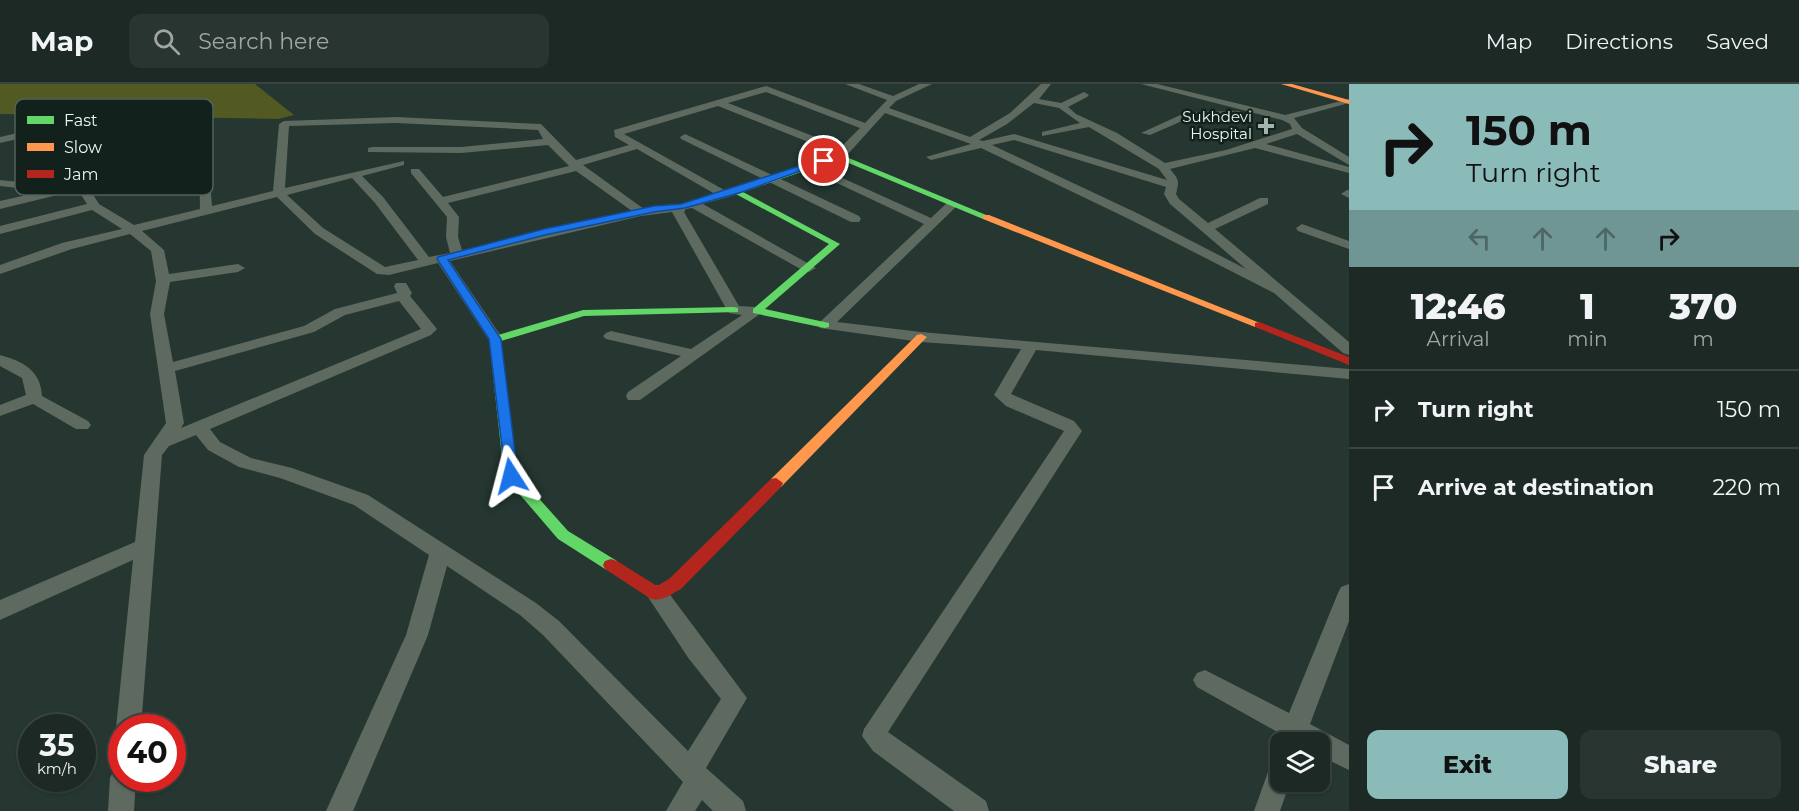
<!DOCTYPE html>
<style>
:root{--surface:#1c2924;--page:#293531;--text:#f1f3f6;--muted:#a0a6a6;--line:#3a4541;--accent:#8bbbb9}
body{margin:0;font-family:Montserrat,sans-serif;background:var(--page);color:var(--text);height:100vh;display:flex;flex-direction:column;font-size:22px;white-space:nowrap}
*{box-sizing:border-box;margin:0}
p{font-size:20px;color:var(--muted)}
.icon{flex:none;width:33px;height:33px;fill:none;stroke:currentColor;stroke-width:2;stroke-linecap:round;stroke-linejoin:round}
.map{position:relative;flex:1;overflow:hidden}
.details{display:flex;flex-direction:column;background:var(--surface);width:450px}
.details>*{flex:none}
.guide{background:#8bbbb9;color:#111;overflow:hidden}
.buttons{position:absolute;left:1270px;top:648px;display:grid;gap:12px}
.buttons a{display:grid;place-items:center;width:60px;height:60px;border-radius:12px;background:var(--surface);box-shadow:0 2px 4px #0004,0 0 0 2px var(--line);font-size:30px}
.speed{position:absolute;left:18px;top:630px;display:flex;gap:12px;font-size:30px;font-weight:700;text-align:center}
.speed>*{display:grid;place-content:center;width:78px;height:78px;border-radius:50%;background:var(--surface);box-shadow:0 2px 4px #0004,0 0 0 2px var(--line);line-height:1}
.speed small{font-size:15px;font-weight:400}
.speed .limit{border:9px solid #d22;background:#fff;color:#111}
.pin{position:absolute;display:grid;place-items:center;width:51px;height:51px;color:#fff;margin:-26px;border:3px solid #fff;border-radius:50%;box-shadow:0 2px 6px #0007}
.me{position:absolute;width:66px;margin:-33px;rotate:351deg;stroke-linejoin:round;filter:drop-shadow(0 0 4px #0008)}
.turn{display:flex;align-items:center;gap:21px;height:126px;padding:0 18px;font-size:27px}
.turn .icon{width:78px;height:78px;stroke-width:2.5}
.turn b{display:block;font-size:42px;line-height:51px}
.lanes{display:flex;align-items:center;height:57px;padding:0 18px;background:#0003;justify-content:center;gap:30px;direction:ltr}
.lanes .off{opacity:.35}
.eta{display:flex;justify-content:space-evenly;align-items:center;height:102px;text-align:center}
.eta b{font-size:36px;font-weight:800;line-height:42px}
.cta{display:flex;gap:12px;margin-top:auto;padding:12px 18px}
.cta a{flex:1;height:69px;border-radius:12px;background:var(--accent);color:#111;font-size:24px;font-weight:800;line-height:69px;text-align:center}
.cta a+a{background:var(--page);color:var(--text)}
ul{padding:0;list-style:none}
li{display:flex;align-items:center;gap:18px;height:78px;padding:0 18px;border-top:2px solid var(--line)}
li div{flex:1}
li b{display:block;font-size:22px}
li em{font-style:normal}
header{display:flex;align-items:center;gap:36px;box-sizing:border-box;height:84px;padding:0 30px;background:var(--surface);border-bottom:2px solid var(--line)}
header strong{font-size:28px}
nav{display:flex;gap:33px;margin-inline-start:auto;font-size:21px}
.search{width:420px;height:54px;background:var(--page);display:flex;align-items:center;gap:15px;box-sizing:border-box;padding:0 21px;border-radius:12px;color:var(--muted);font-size:22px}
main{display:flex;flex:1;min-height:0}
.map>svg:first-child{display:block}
</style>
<header>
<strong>Map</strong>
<div class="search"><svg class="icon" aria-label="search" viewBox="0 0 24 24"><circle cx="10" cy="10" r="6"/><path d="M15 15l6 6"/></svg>Search here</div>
<nav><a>Map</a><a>Directions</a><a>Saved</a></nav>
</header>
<main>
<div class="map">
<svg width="1349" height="727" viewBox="0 0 1349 727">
<rect width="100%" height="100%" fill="#253730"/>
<path fill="#535922" d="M0 0H255L294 31 278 35 0 30Z"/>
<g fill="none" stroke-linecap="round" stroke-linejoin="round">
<g fill="#5e6a5f" fill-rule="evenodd">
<path d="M845 0H859L893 12 919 0H932L896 17 889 24 970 53 1010 29 1041 0H1051L1039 15 1061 19 1084 8 1089 11 1087 13 1068 23 1076 30 1117 49 1165 79 1226 66 1292 45 1290 40 1282 36 1141 0H1157L1285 31 1349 15V19L1294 34 1302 44 1349 73V81L1297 50 1266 60 1349 83V89L1255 64 1170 85C1180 97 1179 97 1176 110L1179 115 1208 139 1260 114H1268V120L1215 145 1349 258V271L1343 269 1274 209 1131 136 981 64 931 76 926 73 971 60 885 29 848 70 839 75 834 72 836 69 718 22 624 50 726 107H735V111L703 120 816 184 809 188 804 187 692 124 686 125 684 128 739 222 757 223 764 227 640 316H628L626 312 628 308 681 272 606 255 603 252 606 249 611 247 691 265 742 231 729 229 727 226 672 128 641 132 450 177 503 255 495 260 490 258 438 179 389 191 377 190 315 150 277 113 142 147 164 166 169 190 238 180 245 184 238 188 170 198 164 230 173 278 304 242 335 225 397 209 394 202 396 199H406L412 209 410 212 437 245 431 251 210 345 220 358 251 374 292 384 368 411 536 519 559 537 688 667 721 615 689 575 646 510 649 504 657 501 665 504 747 614 706 684 743 717 746 727H713L702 716 695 727H666L683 698 543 551 520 531 447 482 428 551 353 727H326L406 551 429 471 354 421 280 394 239 383 208 366 196 351 169 362 162 371 141 644H122V653L116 644 133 476 0 536V516L135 458 144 371 166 339 150 230 156 197 151 167 130 150 72 165 0 190V181L62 159 122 145 92 126 0 150V142L87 120 78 106 0 125V117L44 107 0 102V96L48 101 53 105 74 100 43 68 35 51 0 59V53L35 45 49 32 54 35 44 47 52 65 58 71 123 52 197 50V54L193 55 124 58 63 77 84 98 197 72 208 74 212 122 273 107 279 40 284 37 396 33 541 40 576 76 629 61 615 53 614 46 766 2 865 39 887 16ZM766 8 860 44 841 63 728 19ZM1034 19 1059 24 1080 39 1042 48V52L1089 43 1159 85 1167 96 1014 50 983 57 979 56 1007 40ZM396 39 538 46 543 55 461 63H372L368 64V68L461 69 548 61 569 82 443 113 419 85H411V89L447 133 446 153 450 169 429 173 383 113 362 92 404 81V77L285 104 289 42ZM1014 56 1166 103 1164 110 1170 120 1246 185 1139 130 992 61ZM637 65 715 110 680 120 644 125 583 81ZM199 78 200 125 134 141 99 120 89 104ZM576 87 632 127 462 166 458 153 459 133 448 119ZM352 94 375 119 418 176 385 183 323 144 287 111ZM399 217 421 245 181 344 184 339 175 287 314 248 345 231Z"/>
<path d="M1239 27 1242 28V32L1189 34 1150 51 1141 49 1187 28Z"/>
<path d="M685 50 859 132 861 135 859 138H851L681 55 680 53Z"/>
<path d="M809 79 931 134 949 117 959 120 837 238 921 248 1349 285V295L1036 266 1011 310 1074 337 1082 347 888 648 986 717 989 727H954L873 667 862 652 864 645 1064 347 1006 322 994 311 1021 265 921 258 820 244 818 241 820 238 924 140 805 84V80Z"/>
<path d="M1347 106H1349V114L1341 110Z"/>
<path d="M1302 140 1349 157V165L1298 147 1296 144Z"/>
<path d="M0 271C22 277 41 286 42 312L88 337 91 341 88 345H76L33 320 0 332V321L26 311 22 294 0 282Z"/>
<path d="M1349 500V537L1310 640 1349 661V686L1320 672V658H1281V666L1277 658 1281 650 1197 603 1193 596 1197 589 1205 586 1289 629 1338 509 1341 503Z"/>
<path d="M1281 673V698H1290L1280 727H1254L1272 677Z"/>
<path d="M122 682V694H136L134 727H108L110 694 114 685Z"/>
</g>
<g fill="#63d668" fill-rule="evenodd">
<path d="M839 70 991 133 983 135 839 75 743 108 840 160 765 225 829 239V243L825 244 753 229V225L829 160 732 108Z"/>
<path d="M734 223 738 224V228L584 232 501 257 518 391 568 447 617 477 619 481 617 485 611 487 605 485 558 455 504 392 489 255 491 253 583 226Z"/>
</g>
<g fill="#ff974d" fill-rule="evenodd">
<path d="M1281 0H1292L1349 16V20Z"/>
<path d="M983 131H989L1265 241 1263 243H1255L983 135Z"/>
<path d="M921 250 927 253 925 255 781 403H771L769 399 771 395 917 251Z"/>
</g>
<g fill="#b3261e" fill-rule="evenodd">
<path d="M1259 238 1349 273V281L1255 243V239Z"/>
<path d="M776 394 783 399 781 403 681 505C671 510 662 518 651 515L605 485 603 481 605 477 611 475 617 477 657 502 669 495 771 395Z"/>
</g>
</g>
<path fill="#1a73e8" stroke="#114b97" stroke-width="1.5" d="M821 75 828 77 739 109 685 124 654 128 545 151 448 176 501 255 518 392 511 397 506 396 489 255 437 175 438 173 544 145 654 122 681 120Z"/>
<path fill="#a2b4ad" stroke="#13211c" stroke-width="2" d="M1263 33h6v6h6v6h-6v6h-6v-6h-6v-6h6z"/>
<g text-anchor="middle" stroke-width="5" stroke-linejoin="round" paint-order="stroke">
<g font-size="15" fill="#e6f8f0" stroke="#13211c" text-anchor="end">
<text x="1252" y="38">Sukhdevi<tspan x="1252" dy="17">Hospital</tspan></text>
</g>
</g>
<rect x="15" y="15" width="198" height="96" rx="9" fill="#13211c" stroke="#52625c" stroke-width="1.5"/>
<rect x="27" y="32" width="27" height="8" fill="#63d668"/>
<rect x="27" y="59" width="27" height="8" fill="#ff974d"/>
<rect x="27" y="86" width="27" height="8" fill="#b3261e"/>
<g font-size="16" fill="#e6f8f0">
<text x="64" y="42">Fast</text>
<text x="64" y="69">Slow</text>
<text x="64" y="96">Jam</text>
</g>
</svg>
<div class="buttons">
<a><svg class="icon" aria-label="layers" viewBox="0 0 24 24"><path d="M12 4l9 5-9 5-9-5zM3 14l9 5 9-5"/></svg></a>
</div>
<div class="speed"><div>35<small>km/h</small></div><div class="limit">40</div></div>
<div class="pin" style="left:824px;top:77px;background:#d93025"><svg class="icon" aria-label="arrive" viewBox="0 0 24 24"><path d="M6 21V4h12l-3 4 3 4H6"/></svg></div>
<svg class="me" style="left:511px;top:392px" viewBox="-20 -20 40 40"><path d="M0-17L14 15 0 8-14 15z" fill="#1a73e8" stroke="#fff" stroke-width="4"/></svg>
</div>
<section class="details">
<div class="guide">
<div class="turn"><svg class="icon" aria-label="right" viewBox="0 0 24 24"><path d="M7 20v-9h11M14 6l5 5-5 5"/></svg><div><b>150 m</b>Turn right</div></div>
<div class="lanes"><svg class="icon off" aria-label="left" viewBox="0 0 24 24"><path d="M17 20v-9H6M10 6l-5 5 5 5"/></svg><svg class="icon off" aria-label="ahead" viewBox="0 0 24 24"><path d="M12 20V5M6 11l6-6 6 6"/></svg><svg class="icon off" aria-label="ahead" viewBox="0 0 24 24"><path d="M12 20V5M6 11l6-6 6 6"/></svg><svg class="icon" aria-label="right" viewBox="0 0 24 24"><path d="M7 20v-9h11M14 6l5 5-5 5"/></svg></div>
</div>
<div class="eta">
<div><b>12:46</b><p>Arrival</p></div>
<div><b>1</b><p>min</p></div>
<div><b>370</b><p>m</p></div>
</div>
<ul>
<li><svg class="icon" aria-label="right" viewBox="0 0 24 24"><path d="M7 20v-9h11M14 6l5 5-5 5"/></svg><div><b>Turn right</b></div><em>150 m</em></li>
<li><svg class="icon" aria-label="arrive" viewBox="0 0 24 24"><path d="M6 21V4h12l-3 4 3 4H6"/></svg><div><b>Arrive at destination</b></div><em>220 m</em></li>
</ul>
<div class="cta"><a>Exit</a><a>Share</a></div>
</section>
</main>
